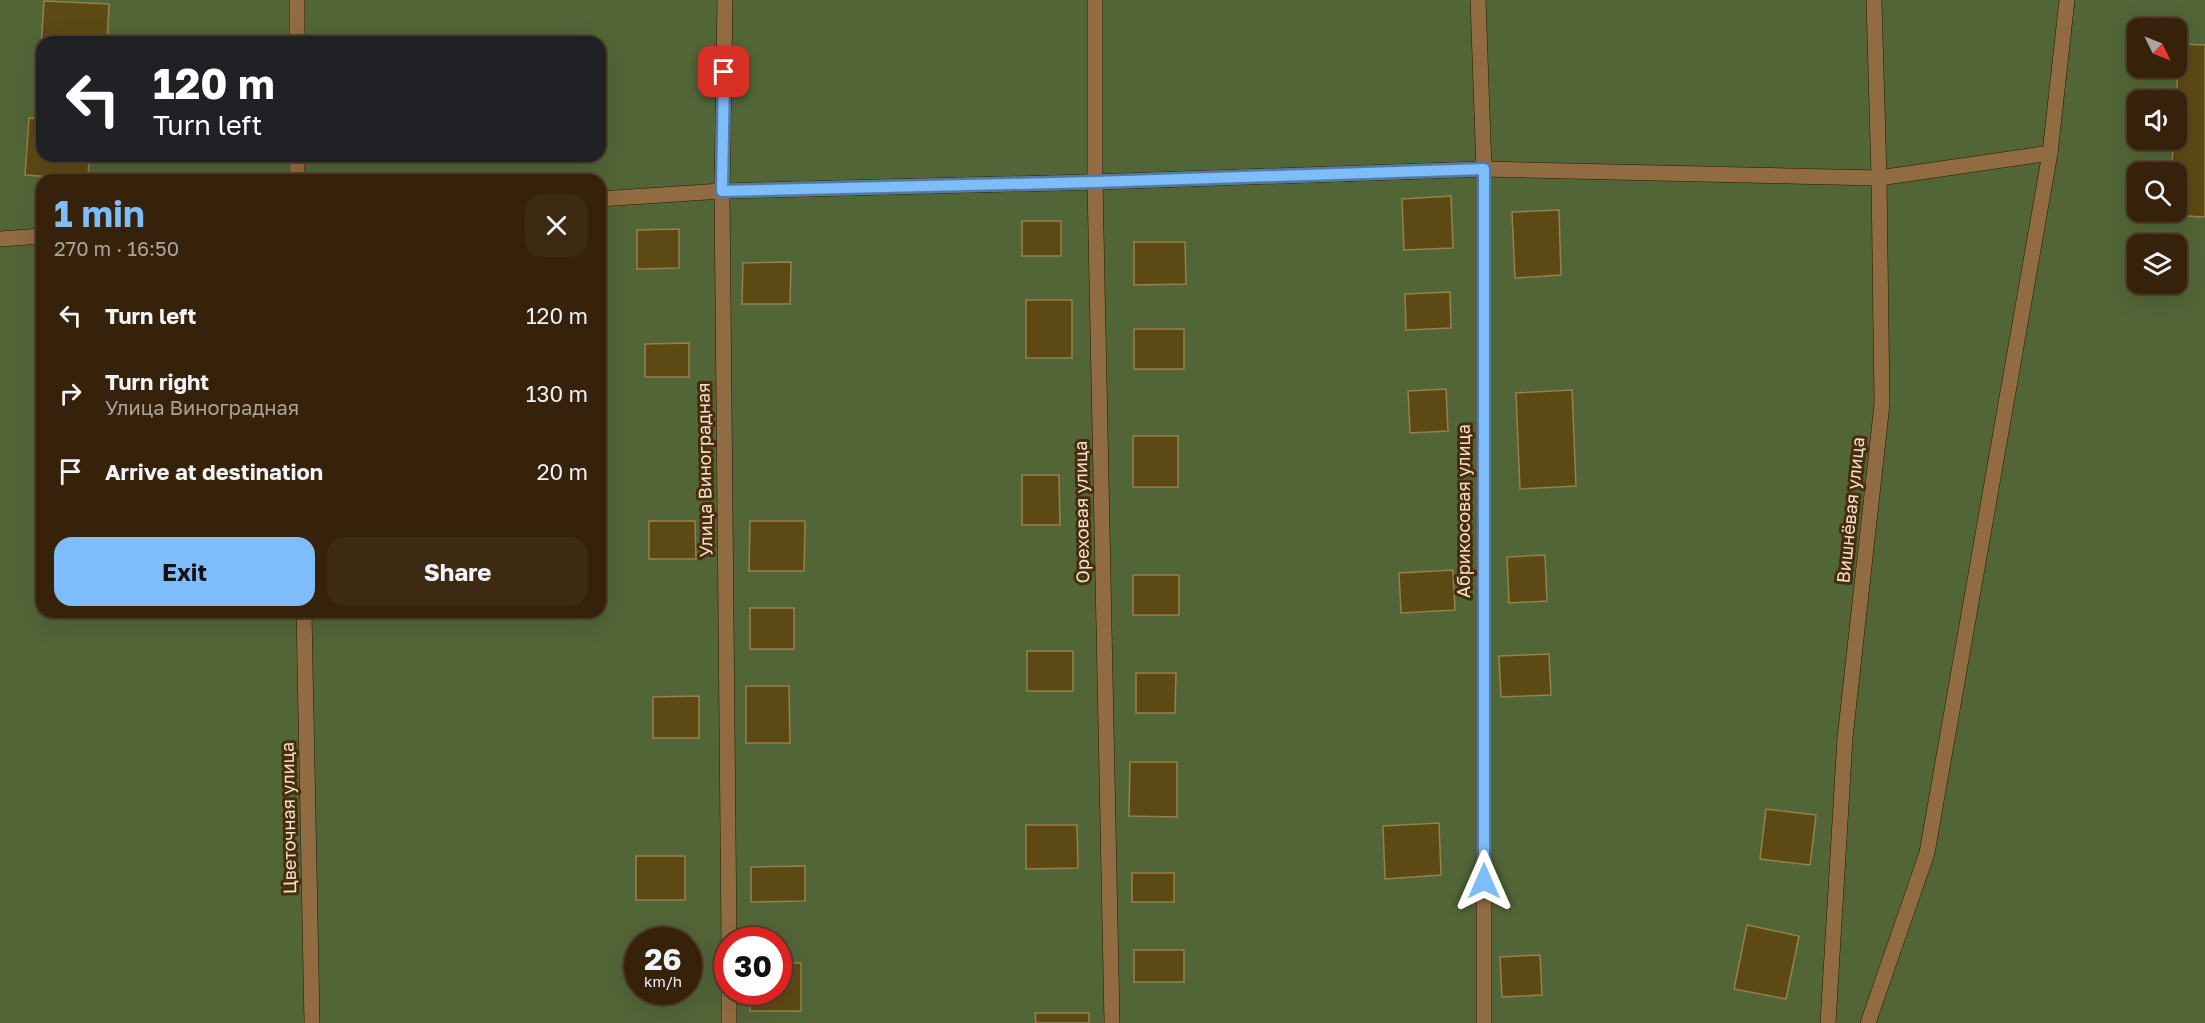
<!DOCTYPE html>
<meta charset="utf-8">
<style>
:root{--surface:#36220a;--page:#3d2a13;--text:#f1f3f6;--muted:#aaa49c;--line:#503f2b;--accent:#7ebdf9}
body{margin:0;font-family:"Golos Text",sans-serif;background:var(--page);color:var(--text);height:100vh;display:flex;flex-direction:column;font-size:22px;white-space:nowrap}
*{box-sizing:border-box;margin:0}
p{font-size:20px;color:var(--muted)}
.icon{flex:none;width:33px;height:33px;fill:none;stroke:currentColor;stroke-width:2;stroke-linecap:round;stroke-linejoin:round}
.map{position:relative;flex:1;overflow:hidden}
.drawer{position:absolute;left:36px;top:174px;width:570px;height:444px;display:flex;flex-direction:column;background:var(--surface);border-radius:18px;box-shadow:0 6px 24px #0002,0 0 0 2px var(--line)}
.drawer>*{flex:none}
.hud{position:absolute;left:36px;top:36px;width:570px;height:126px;border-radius:18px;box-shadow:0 6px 24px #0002,0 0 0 2px var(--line);background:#202124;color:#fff;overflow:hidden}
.needle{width:39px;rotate:133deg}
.fabs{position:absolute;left:2127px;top:18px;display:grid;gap:12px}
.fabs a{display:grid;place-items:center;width:60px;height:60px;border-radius:12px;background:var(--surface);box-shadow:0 6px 24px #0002,0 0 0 2px var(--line);font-size:30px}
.speed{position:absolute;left:624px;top:927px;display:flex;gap:12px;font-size:30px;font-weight:700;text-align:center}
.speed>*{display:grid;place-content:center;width:78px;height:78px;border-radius:50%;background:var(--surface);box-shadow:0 6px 24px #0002,0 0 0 2px var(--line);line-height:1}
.speed small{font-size:15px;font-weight:400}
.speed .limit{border:9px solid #d22;background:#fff;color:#111}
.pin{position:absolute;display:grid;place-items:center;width:51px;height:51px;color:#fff;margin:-26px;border-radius:12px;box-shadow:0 3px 9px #0006}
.me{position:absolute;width:66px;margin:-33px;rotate:0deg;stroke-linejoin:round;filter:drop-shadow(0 0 4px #0008)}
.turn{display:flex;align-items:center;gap:21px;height:126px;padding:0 18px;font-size:27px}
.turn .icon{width:78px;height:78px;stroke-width:2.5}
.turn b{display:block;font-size:42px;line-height:51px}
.round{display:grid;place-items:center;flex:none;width:63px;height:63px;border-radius:18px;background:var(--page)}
.head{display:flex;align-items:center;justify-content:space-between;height:102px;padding:0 18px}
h1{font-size:36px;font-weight:700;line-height:45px;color:var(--accent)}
.cta{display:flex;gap:12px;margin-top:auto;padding:12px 18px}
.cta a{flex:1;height:69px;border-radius:18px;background:var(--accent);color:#111;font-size:24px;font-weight:700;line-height:69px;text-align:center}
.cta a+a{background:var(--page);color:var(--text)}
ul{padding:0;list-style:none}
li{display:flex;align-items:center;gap:18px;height:78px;padding:0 18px}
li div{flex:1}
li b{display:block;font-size:22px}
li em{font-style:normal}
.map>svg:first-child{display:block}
</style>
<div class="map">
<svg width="2205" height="1023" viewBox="0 0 2205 1023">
<rect width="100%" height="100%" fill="#482d0d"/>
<path fill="#526537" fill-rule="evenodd" d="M0 0H2205V1023H0ZM2138 28H2176V68H2138ZM42 42H600V156H42ZM2138 100H2176V140H2138ZM2138 172H2176V212H2138ZM42 180H600V612H42ZM2138 244H2176V284H2138ZM638 940H688V992H638ZM728 940H778V992H728Z"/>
<g fill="#5d4913" stroke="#96804d" stroke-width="1.5">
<path d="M44 1 109 4 107 42H42V62H40Z"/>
<path d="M2180 44 2205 45V217L2150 214V212H2176V172H2153H2171L2174 140H2176V100Z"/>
<path d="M29 118 42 119V156H89L88 179 25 175Z"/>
<path d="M1451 196 1453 248 1404 250 1402 199Z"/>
<path d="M1559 210 1561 275 1515 278 1512 212Z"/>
<rect x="1022" y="221" width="39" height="35"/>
<path d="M679 229V268L637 269V230Z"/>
<path d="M1134 242H1185L1186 284 1134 285Z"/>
<path d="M791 262 790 304H742L743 263Z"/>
<path d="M1450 292 1451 328 1406 330 1405 294Z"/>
<rect x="1026" y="300" width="46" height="58"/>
<rect x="1134" y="329" width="50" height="40"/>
<path d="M689 343V377H645V344Z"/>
<path d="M1446 389 1448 431 1410 433 1408 391Z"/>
<path d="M1572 390 1576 486 1520 489 1516 393Z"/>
<rect x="1133" y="436" width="45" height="51"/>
<path d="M1022 475H1059L1060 525H1022Z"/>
<path d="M649 521H695L696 559H649Z"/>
<path d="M750 521H805L804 571H749Z"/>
<path d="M1545 555 1547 601 1509 603 1507 557Z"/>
<path d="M1453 570 1455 610 1401 613 1399 573Z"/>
<rect x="1133" y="575" width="46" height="40"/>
<rect x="750" y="608" width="44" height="41"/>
<rect x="1027" y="651" width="46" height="40"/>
<path d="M1549 654 1551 695 1501 697 1499 656Z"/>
<path d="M1136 673H1176L1175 713H1136Z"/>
<path d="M746 686H789L790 743H746Z"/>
<path d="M699 696V738H653V697Z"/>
<path d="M1130 762H1177V817L1129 816Z"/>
<path d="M1766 809 1816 815 1810 865 1760 859Z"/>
<path d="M1439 823 1441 875 1385 879 1383 826Z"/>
<path d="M1026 825H1077L1078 868 1026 869Z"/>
<rect x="636" y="856" width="49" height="44"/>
<path d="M805 866V901L751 902V867Z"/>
<rect x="1132" y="873" width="42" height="29"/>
<path d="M1747 925 1799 936 1786 999 1734 989Z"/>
<rect x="688" y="943" width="3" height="42"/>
<rect x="1134" y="950" width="50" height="32"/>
<path d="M1540 955 1542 995 1502 997 1500 957Z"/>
<path d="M778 963H801V1011H750L749 992H778Z"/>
<path d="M1035 1013H1089V1023H1036Z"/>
</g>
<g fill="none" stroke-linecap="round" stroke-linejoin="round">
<defs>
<g id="street">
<path d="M297 0V42"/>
<path d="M725 0 722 191 729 940"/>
<path d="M1095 0V182L1112 1023"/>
<path d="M1478 0 1484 169V1023"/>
<path d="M297 156V180"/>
<path d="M600 199 722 191 1095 182 1484 169 1879 178 2050 153"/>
<path d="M0 239 42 236"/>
<path d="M304 612 312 1023"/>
<path d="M729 992V1023"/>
<path d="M1828 1023 1845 738 1882 404 1879 178 1874 0"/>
<path d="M1868 1023 1927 853 2050 153 2067 0"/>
</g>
</defs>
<use href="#street" stroke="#291702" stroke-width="16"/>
<use href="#street" stroke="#916c42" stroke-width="15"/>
</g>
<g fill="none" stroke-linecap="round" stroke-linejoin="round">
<defs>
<path id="route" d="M724 72 722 191 1095 182 1484 169V881"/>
</defs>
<use href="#route" stroke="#527ba2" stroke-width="15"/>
<use href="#route" stroke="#7ebdf9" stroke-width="10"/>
</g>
<g text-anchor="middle" stroke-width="6" stroke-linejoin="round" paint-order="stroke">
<g font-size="18" fill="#f5e0ca" stroke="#482d0d">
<text transform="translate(705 470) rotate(-91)" y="6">Улица Виноградная</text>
<text transform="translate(1851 510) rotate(-84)" y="6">Вишнёвая улица</text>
<text transform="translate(1464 511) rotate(-90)" y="6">Абрикосовая улица</text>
<text transform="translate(1082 512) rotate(-91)" y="6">Ореховая улица</text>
<text transform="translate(289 818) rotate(-91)" y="6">Цветочная улица</text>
</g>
</g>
</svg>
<div class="fabs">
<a><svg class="needle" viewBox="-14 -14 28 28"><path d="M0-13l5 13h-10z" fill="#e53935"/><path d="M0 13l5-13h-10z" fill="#aaa49c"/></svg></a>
<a><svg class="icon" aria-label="sound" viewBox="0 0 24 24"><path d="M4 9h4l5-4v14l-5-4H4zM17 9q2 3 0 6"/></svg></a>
<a><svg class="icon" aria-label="search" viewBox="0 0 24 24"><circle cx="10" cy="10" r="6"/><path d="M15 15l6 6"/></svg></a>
<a><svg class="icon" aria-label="layers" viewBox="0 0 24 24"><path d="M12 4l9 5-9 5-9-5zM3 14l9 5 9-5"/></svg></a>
</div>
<div class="speed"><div>26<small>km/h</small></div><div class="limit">30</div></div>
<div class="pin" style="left:724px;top:72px;background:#d93025"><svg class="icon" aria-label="arrive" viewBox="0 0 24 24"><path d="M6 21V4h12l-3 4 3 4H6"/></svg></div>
<svg class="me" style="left:1484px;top:881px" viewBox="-20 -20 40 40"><path d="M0-17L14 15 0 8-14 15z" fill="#7ebdf9" stroke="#fff" stroke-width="4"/></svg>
<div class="hud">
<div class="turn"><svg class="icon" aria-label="left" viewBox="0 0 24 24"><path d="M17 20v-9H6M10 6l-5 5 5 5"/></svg><div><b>120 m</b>Turn left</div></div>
</div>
<section class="drawer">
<div class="head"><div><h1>1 min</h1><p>270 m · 16:50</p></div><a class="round"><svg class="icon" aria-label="close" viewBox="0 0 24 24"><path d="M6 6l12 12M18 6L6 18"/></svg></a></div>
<ul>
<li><svg class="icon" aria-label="left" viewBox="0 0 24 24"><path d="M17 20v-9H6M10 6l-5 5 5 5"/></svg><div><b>Turn left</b></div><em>120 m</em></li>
<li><svg class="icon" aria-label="right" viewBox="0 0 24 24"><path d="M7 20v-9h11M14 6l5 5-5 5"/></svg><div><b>Turn right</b><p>Улица Виноградная</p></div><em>130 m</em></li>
<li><svg class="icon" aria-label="arrive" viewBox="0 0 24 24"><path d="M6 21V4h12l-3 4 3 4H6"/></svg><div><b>Arrive at destination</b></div><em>20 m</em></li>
</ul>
<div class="cta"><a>Exit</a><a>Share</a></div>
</section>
</div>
